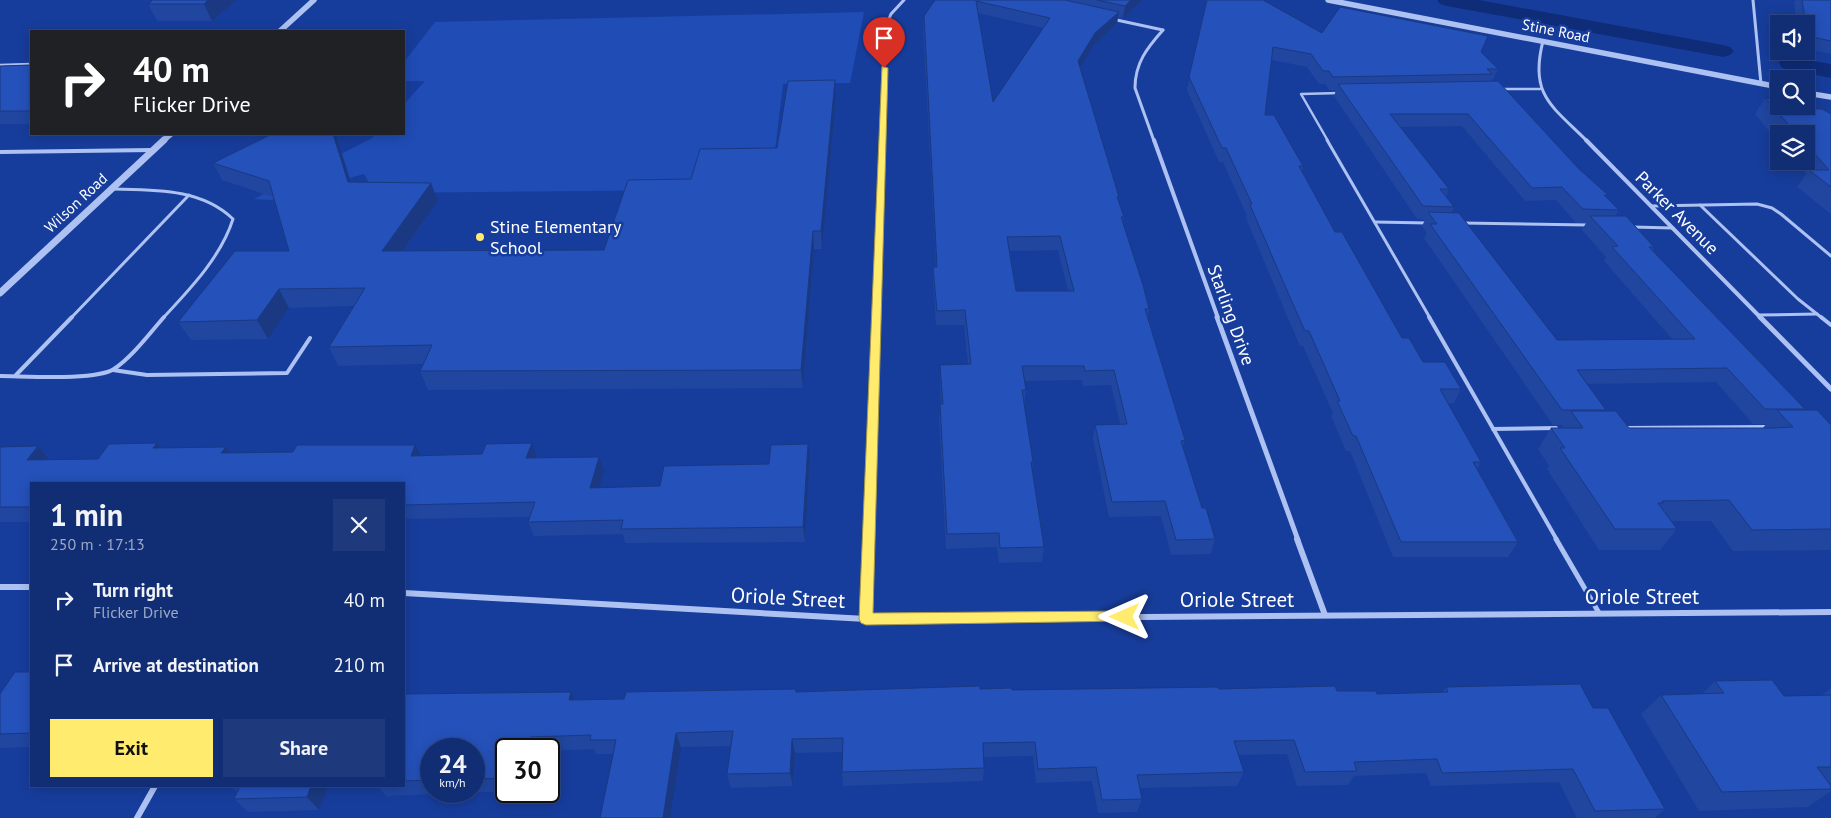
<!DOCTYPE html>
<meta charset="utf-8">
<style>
:root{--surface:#112e75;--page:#1e3a7d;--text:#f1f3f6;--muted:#9ca8c5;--line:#304a87;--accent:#ffeb6e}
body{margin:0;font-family:"PT Sans",sans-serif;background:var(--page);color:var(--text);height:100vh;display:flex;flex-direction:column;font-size:19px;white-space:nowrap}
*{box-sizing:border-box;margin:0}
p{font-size:16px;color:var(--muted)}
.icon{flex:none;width:28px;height:28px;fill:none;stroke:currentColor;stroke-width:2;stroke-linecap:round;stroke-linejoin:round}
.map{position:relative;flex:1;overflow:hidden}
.drawer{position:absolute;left:30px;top:482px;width:375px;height:305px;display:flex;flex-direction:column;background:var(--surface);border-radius:0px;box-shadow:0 2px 12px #0003,0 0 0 1px var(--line)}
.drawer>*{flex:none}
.guide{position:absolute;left:30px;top:30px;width:375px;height:105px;border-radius:0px;box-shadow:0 2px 12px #0003,0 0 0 1px var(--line);background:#202124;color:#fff;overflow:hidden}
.tools{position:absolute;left:1770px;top:15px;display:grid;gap:10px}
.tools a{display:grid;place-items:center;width:45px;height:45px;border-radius:0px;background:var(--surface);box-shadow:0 2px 12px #0003,0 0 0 1px var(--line);font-size:25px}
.speed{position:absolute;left:420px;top:738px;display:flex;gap:10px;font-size:25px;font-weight:700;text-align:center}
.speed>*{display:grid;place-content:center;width:65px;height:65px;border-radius:50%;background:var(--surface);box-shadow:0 2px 12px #0003,0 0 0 1px var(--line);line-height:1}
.speed small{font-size:12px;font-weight:400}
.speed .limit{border:2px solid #111;border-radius:8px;background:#fff;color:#111}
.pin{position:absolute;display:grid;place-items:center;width:42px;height:42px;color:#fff;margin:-51px -21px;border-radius:50% 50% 50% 0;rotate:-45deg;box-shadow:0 0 5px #0007}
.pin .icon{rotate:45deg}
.me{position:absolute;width:55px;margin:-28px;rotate:270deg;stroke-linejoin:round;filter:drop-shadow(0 0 4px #0008)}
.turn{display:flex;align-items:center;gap:18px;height:105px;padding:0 20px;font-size:22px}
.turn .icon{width:65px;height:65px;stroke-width:2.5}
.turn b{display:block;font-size:35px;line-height:42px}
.round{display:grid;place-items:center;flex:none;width:52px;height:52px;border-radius:0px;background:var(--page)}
.overview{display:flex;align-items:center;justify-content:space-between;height:85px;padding:0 20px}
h1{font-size:30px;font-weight:600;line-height:38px}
.action{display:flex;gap:10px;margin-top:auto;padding:10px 20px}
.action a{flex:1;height:58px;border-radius:0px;background:var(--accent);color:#111;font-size:20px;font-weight:600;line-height:58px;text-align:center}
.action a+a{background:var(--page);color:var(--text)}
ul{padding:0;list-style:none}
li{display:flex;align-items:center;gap:15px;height:65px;padding:0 20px}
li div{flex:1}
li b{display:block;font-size:19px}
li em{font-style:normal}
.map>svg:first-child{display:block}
</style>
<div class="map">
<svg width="1831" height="818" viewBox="0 0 1831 818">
<rect width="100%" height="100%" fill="#173d9c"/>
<path fill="#1f4cb5" d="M864 12 850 83 783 84 775 151 687 190 375 193 364 174 271 200 254 199 372 138 376 134H404V104L425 81H404V62L435 22Z"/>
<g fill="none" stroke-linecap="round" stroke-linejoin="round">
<g fill="#0f2c79" fill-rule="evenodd">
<path d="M1437 0H1479L1723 45 1730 47 1734 51 1730 55 1723 57 1447 6 1440 4Z"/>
<path d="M1790 57 1831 64V78L1782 68 1779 63 1782 58Z"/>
</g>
<g stroke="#adc2f2" stroke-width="2.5">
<path d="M0 65 31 64"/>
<path d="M1502 89H1540"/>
<path d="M1328 141 1301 94 1340 93"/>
</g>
<g stroke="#adc2f2" stroke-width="3">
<path d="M1327 140 1430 318"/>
<path d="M112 189C154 190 201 188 233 219 221 257 190 289 163 318"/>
<path d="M1700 205 1798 299 1822 318"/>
<path d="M1651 206 1757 204 1772 208 1781 214 1831 256"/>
<path d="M1375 222 1428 223"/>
<path d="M1462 223 1588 225"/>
<path d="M1632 227 1673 228"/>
<path d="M1759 315 1817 314"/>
<path d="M71 318 189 195"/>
</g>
<g stroke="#adc2f2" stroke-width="4">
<path d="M1429 317 1557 540"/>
<path d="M1821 317 1831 325"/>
<path d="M113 370 147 375 287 373 310 338"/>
<path d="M16 375 72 317"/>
<path d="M0 376C24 376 96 381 114 369 133 356 149 334 164 317"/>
<path d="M1626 428 1766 427"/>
<path d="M1493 429 1556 428"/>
</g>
<path stroke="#adc2f2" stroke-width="5" d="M1556 539 1599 613"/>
<g stroke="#adc2f2" stroke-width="3">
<path d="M1753 0 1761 84"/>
<path d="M1112 19 1163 30"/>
<path d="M1543 41C1529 95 1552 106 1587 141"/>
<path d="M881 141 885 28 891 14 904 0"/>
<path d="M1154 141 1135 88C1135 63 1147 48 1163 30"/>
</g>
<g stroke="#adc2f2" stroke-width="4">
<path d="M1154 140 1218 318"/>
<path d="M1586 140 1761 318"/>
<path d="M0 152 153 150"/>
<path d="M876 318 881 140"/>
</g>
<g stroke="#adc2f2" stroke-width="5">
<path d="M1217 317 1298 540"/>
<path d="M1760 317 1831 389"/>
<path d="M869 540 876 317"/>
</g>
<g stroke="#adc2f2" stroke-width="6">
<path d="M1297 539 1325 615"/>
<path d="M0 587H31"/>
<path d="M404 593 866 619 1831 612"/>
<path d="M866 619 869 539"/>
<path d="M137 818 155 786"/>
</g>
<g stroke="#adc2f2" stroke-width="5.5">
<path d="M1328 0 1779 87"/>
<path d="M280 31 314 0"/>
<path d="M1806 93 1831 97"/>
<path d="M163 141 171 134"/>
</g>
<path stroke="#adc2f2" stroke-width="7" d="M0 293 164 140"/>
</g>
<g fill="#2046a0" fill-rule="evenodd">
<path d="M237 0 212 21H157L148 4Z"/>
<path d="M935 0H1142L1123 18 1118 17 1117 23 1094 45 1080 68 1119 197 1118 201 1124 217 1123 221 1149 309 1148 317 1185 440 1183 447 1202 508 1215 539 1211 554 1171 555 1161 516 1109 517 1093 439 1095 425 1120 424 1111 385 1083 386 1082 380 1024 381 1026 390 1024 405 1033 462 1032 470 1044 547 1042 562 999 563 997 547 946 549 939 418 940 404H941L940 379V365L968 364 964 325H936L933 281V267H936L923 28 924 16ZM978 13 1043 28 993 102ZM1058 250 1068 291H1016L1010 251Z"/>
<path d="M1207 0 1322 33 1481 52 1498 69 1492 81 1578 168 1608 195 1606 197 1619 210 1615 216 1654 247 1652 251 1805 409 1804 410 1831 425V550L1733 551 1711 521H1672L1677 529 1660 550H1599L1547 469 1549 466 1538 449 1551 428H1561L1563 425H1553L1424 238 1427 233 1422 226 1425 220 1417 219 1334 96 1336 90H1329L1325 84H1319L1307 67 1272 60 1265 115 1303 166 1302 171 1335 232 1402 338 1423 362 1461 389 1454 403 1448 404 1481 462 1477 469 1518 542 1508 557H1393L1350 451H1346L1331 416 1333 413 1303 346H1300L1287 316 1246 218 1247 216 1223 162H1219L1187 90ZM1462 126 1525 201 1556 200 1576 223H1586L1582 230 1606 257 1604 261 1672 339 1557 340 1451 213 1454 207 1446 196 1449 189 1400 127ZM1716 382 1753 424H1766L1763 428H1629L1606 411V410L1587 384Z"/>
<path d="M1796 0H1831V54L1806 49V24H1797L1794 3Z"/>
<path d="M31 65V124H0V66Z"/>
<path d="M835 80 836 97 822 249H814L803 388 428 390 420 371 423 364 338 366 329 347 354 306 289 308 268 339 191 340 178 322 289 251 273 197 222 180 213 163 337 138 351 182 438 201 403 251 604 250 691 179 777 148Z"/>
<path d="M1765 98 1831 114V214L1797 187 1806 174 1795 161H1806V134H1779V143L1755 114Z"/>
<path d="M157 443 161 448 230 453 420 455 537 458 604 471 599 488 660 486 769 464 810 458 805 542 625 543 623 534 534 536 528 522 530 517 404 519V484H31V522H0V447L38 446 50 459H98Z"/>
<path d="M31 672V747L0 748V694Z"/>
<path d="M1715 681 1784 696 1822 695 1831 688V785H1830L1831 786V791L1808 807 1699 811 1641 714 1661 695 1702 694Z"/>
<path d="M1446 687 1593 708 1665 809 1655 818H1577L1559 782 1431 786 1426 773 1354 776 1348 785 1297 786 1287 754 1238 755 1244 772 1237 786 1140 788 1142 799 1137 812 1098 813 1092 781 1036 783 1033 756 984 757V768L983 781 843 786 842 772 843 752 795 753 793 786 731 788 727 774 731 746 681 747 613 754H596L594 749 549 751V749H506V791H513L386 796 378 786H404V694L571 692 575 700 624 699 796 689V692L980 689 1012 690 1219 689 1337 691 1377 694 1442 692ZM431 749H474V791H431Z"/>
<path d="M230 786H329L319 810 248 812 234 799 237 792Z"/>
</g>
<g fill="#1a3982">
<path d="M208 0H237L212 21 204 4Z"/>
<path d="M1131 0H1142L1123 18 1125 6Z"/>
<path d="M1119 12 1117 23 1094 45 1077 73 1078 61 1095 33Z"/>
<path d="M835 80 836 97 822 249 821 231Z"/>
<path d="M333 134H335L337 138 356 199 348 182Z"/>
<path d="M431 183 438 201 390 269 382 251Z"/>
<path d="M813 231 814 249 803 388 801 370Z"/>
<path d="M279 289 289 308 268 339 257 320Z"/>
<path d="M157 443 168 457 153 448Z"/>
<path d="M532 443 537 458H526Z"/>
<path d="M808 444 810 458 805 542 803 527Z"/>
<path d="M415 445 423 460 411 456Z"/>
<path d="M38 446 51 461 27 460Z"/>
<path d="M226 447 236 461 221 453Z"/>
<path d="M599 457 604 471 595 502 590 488Z"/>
<path d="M571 692 578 706 569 700Z"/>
<path d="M676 733 681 747 670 818H663Z"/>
<path d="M530 737 537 749H527Z"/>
<path d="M792 739 795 753 793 786 790 773Z"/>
<path d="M311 786H329L319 810 307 797Z"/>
</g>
<g fill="#2551ba" stroke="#1a3982" fill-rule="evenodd">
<path d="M153 0H208L204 4H148Z"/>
<path d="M935 0H1065L1119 12 1095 33 1078 61 1119 197H1117L1124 217H1121L1143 285 1149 309H1145L1185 440 1181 441 1202 508H1206L1215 539 1176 540 1165 501 1112 502 1095 425 1127 424 1114 370 1085 371 1084 366H1022L1026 390H1022L1033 462H1031L1044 547 1000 548 999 533 947 534 940 404H943L940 365 971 364 965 310 937 311 933 267H937L924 16ZM976 1 1050 18 993 102ZM1060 236 1074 291H1016L1007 237Z"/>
<path d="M1097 0H1131L1125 6Z"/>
<path d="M1207 0H1263L1322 33 1340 7 1488 36 1481 52 1498 69H1487L1492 74 1333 77 1329 71H1323L1311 54 1273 47 1265 115H1274L1303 166H1299L1335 232H1342L1402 338H1409L1423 362H1445L1461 389H1440L1481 462H1473L1518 542H1401L1356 436H1353L1337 401H1340L1309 331H1305L1292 302 1250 205 1252 204 1226 148H1222L1189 77Z"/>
<path d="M1802 0H1831V41L1808 36Z"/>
<path d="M31 65V111H0V66Z"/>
<path d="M835 80 821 231H813L801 370 420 371 432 345 329 347 365 288 279 289 257 320 178 322 235 251H289L269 181 213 163 272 134H333L348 182 431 183 382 251 604 250 628 180 691 179 700 149 777 148 788 81Z"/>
<path d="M1498 81 1578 168 1608 195H1604L1619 210 1583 209 1562 187 1532 188 1468 114H1390L1449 189H1440L1454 207 1423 206 1338 84Z"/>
<path d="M1765 98 1779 101V106H1800L1807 108 1822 109 1831 114V187L1809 170H1829L1806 144V134H1797Z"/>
<path d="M1428 212 1459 213 1557 340 1695 339 1612 247 1618 246 1590 216H1626L1654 247H1649L1805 409H1765L1727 368 1577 370 1606 410H1562L1430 224H1437Z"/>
<path d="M1777 410H1817L1831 425V529L1752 530 1729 500 1662 501 1663 503H1658L1677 529H1615L1560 448H1565L1551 428H1583L1571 411H1616L1629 428H1775L1793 427Z"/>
<path d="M157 443 153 448 226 447 221 453 293 452 297 445H415L411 456 482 454 486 444 532 443 526 458 599 457 590 488 660 486 664 466 769 464 771 445 808 444 803 527 621 529 623 520 528 522 535 502 404 505V484H31V507H0V447L38 446 27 460 98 459 109 444Z"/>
<path d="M15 672H31V733L0 734V694Z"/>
<path d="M1772 680 1784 696 1831 695V767H1817L1831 786V789L1722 792 1661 695 1724 693 1715 681Z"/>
<path d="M1580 684 1593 708H1608L1665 809 1595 811 1573 769 1442 773 1437 759 1354 762 1357 771 1305 772 1294 740 1234 741 1244 772 1137 775 1142 799 1102 800 1096 767 1038 769 1035 742 983 743 984 768 842 772 843 738 792 739 790 773 727 774 733 731 676 733 663 818H600L616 740H590L591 735 530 737 527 749H506V778L474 779V749H431V780L404 781V694L571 692 569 700 624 699 626 692 796 689V692L980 686V689L1011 688 1012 690 1218 687 1219 689 1335 686 1337 691H1376L1377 694 1448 692 1446 687Z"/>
<path d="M240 786H311L307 797 234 799Z"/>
</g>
<path fill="#ffeb6e" stroke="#a69948" d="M882 66 888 68 873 613 1125 611 1130 613 1132 617 1130 621 866 625 861 623 859 619Z"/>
<circle fill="#ffeb6e" stroke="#173d9c" stroke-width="2" cx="480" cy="237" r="5"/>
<g text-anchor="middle" stroke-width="5" stroke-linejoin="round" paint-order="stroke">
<g font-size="15" fill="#fff" stroke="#173d9c">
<text transform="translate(1556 31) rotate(11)" y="5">Stine Road</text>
<text transform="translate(76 203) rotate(-43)" y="5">Wilson Road</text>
</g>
<g font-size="18" fill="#fff" stroke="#173d9c">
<text transform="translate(1677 213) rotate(45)" y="6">Parker Avenue</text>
<text transform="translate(1231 315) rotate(70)" y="6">Starling Drive</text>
</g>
<g font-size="18" fill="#fff" stroke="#173d9c" text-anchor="start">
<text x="490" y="233">Stine Elementary<tspan x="490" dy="21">School</tspan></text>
</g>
<g font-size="21" fill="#fff" stroke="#173d9c">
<text x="1642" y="604">Oriole Street</text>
<text transform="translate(788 598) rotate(3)" y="7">Oriole Street</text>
<text x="1237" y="607">Oriole Street</text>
</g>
</g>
</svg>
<div class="tools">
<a><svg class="icon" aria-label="sound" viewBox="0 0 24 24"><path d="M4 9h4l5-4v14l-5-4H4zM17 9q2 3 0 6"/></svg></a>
<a><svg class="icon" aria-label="search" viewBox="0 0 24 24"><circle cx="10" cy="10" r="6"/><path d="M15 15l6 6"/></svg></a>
<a><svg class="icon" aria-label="layers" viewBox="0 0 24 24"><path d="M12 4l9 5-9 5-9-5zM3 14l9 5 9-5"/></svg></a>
</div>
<div class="speed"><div>24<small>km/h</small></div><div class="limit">30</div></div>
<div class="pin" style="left:884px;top:68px;background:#d93025"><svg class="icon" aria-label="arrive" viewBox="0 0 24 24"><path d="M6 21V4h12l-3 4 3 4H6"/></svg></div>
<svg class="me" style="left:1125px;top:617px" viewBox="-20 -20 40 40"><path d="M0-17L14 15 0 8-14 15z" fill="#ffeb6e" stroke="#fff" stroke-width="4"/></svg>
<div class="guide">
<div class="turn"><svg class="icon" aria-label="right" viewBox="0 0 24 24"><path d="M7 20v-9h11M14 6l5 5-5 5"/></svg><div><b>40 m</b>Flicker Drive</div></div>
</div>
<section class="drawer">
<div class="overview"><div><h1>1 min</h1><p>250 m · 17:13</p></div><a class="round"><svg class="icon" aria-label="close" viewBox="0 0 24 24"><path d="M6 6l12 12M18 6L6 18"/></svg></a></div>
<ul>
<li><svg class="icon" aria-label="right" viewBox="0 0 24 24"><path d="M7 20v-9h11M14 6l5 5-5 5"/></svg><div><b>Turn right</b><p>Flicker Drive</p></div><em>40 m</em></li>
<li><svg class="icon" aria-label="arrive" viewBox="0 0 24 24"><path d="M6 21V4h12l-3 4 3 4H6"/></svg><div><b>Arrive at destination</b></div><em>210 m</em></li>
</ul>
<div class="action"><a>Exit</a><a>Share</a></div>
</section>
</div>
